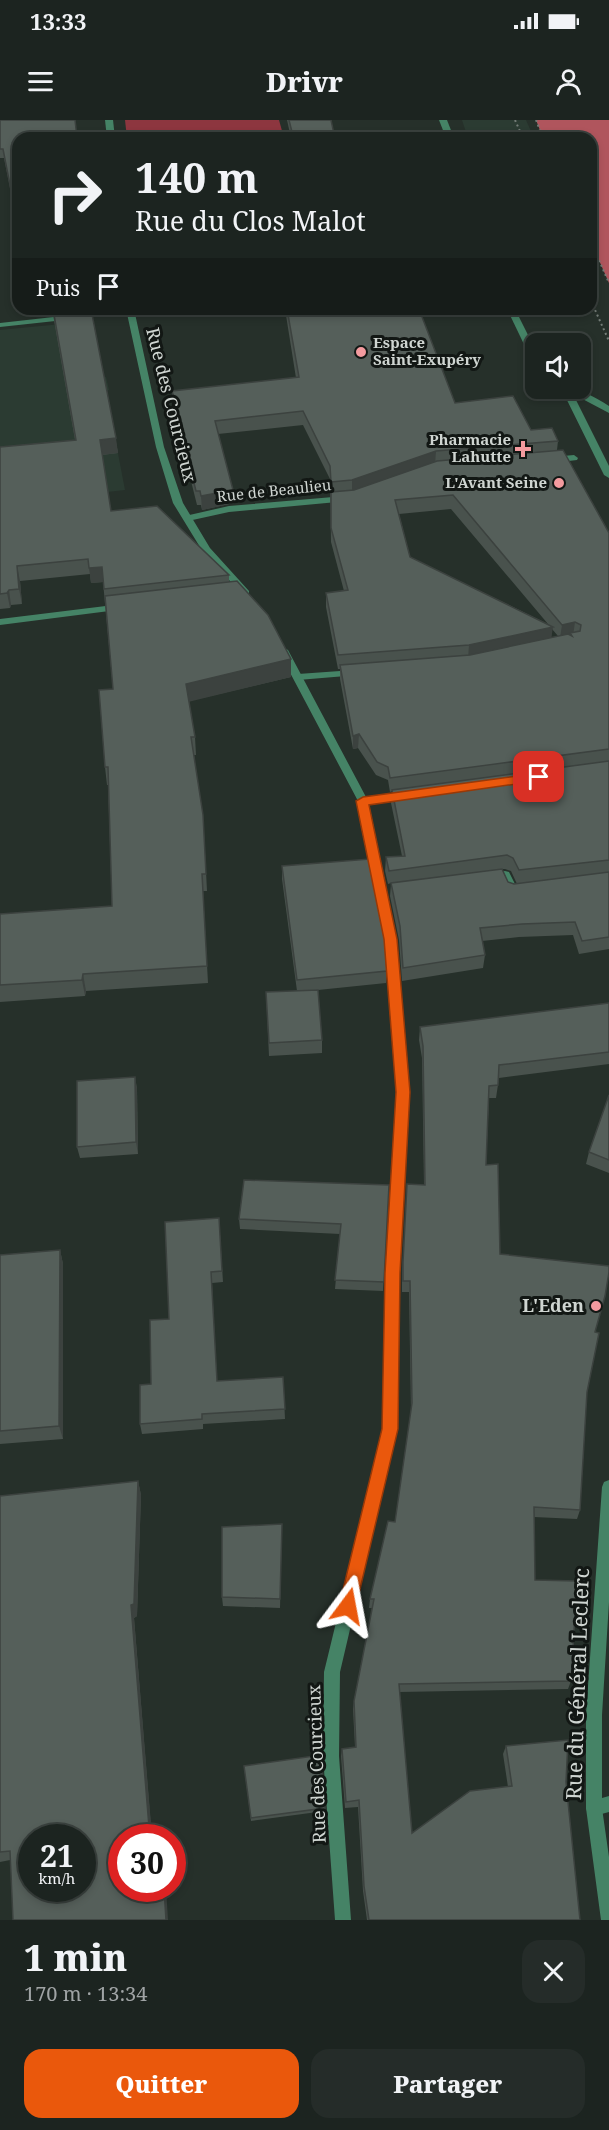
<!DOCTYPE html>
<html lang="fr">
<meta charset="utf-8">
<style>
:root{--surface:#1c2420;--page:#252c29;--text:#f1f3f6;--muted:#a0a4a5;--line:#3a413e;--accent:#ea580c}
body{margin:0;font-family:"Noto Serif",serif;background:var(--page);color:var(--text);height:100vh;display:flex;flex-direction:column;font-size:22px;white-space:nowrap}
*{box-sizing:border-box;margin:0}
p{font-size:20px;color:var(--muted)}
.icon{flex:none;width:33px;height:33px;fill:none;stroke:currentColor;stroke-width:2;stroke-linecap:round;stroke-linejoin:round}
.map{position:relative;height:1800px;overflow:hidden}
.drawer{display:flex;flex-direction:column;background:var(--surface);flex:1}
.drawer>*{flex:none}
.guide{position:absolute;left:12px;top:12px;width:585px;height:183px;border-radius:18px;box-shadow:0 3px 9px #0003,0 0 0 2px var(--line);background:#1c2420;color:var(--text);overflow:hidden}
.buttons{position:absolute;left:525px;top:213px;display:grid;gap:12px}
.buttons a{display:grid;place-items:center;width:66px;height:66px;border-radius:12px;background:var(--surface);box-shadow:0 3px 9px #0003,0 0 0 2px var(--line);font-size:30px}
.speed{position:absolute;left:18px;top:1704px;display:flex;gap:12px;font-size:30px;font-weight:700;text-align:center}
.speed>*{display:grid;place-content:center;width:78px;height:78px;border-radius:50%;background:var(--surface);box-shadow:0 3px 9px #0003,0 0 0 2px var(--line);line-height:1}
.speed small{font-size:15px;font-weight:400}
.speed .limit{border:9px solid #d22;background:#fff;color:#111}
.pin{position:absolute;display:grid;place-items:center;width:51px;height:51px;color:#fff;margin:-26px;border-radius:12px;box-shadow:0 3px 9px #0006}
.me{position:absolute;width:66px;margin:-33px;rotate:13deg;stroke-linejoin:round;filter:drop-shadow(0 0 4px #0008)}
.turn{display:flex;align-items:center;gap:21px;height:126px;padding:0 24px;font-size:27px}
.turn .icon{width:78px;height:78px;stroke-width:2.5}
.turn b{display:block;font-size:42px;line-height:51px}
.then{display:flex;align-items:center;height:57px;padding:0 24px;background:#0003;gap:12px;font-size:22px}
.round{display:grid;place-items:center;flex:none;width:63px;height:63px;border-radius:18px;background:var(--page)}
.headline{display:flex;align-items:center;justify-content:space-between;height:102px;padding:0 24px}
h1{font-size:36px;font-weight:800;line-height:45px}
.cta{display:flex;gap:12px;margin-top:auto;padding:12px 24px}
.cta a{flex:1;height:69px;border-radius:18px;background:var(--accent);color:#fff;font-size:24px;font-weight:800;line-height:69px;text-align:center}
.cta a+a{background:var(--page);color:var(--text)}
.status{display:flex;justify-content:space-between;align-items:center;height:42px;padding:0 30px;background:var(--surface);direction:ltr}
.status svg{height:16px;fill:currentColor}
header{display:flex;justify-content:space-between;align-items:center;height:78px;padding:0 24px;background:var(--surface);font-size:27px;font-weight:800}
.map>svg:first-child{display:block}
</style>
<div class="status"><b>13:33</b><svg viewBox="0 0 49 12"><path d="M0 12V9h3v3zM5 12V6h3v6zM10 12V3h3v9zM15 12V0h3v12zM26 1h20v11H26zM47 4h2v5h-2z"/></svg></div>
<header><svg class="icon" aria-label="menu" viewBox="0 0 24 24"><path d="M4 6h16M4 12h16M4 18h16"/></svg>Drivr<svg class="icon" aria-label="person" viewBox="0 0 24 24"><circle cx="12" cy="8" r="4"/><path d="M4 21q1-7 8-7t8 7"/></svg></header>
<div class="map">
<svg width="609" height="1800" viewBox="0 0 609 1800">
<rect width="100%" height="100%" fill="#26302a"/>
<g fill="#2b3b32">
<path d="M462 0H526L534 18H468Z"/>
<path d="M92 201 103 257H106L109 270 106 271 125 370 0 384V210Z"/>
</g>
<path fill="#8d363f" d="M125 0H279L284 18H127Z"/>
<path fill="#b0555d" d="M536 0H609V163L591 122V18H543Z"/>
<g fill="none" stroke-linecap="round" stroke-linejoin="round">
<g stroke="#747c77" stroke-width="2" stroke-dasharray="2 3" stroke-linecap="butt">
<path d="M515 0 523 18"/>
<path d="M536 0 543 18"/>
<path d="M591 122 609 163"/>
<path d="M591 181 609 221"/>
</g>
<g fill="#458366" fill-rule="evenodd">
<path d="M574 335 578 338 577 340 552 343 548 340 552 337Z"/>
<path d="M345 376 348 377V381L229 392 188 401 183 398 185 396 229 386Z"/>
<path d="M122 484 127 487 125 489 0 505V499Z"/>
<path d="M609 1676V1692L594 1696 588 1694 586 1688 588 1682Z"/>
</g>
<g fill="#458366" fill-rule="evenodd">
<path d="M125 189 133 191 129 193 0 207V203Z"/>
<path d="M354 550 359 553 358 555 298 560 293 557 298 554Z"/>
<path d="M505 751 509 752 516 766 522 767 524 770 522 773 512 775 508 774 501 760 489 761 483 757 489 753Z"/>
</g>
<g fill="#458366" fill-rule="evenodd">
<path d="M105 0H113L115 18H107Z"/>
<path d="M439 0H447L454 18H446Z"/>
<path d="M126 189H134L164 327 183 383 210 428 249 471V475H243L203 432 173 383 156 327Z"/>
<path d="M507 189H515L536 231V243L532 241Z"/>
<path d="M561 268C580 268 593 276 609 286V293L573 274 609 346V358L604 355Z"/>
<path d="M283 527 288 530 366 677 406 671 411 675 406 679 369 684 397 820 409 972 400 1153 397 1309 340 1552 339 1636 351 1800H335L323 1636 324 1552 383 1309 386 1153 397 972 385 820 358 681 278 530Z"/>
<path d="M609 1360V1482L602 1595V1688L609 1737V1800H601L586 1688V1595L602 1367 604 1362Z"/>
</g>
</g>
<g fill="#49524d" fill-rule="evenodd">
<path d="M0 0 18 18V108L4 38H0Z"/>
<path d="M287 0H331L334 14V18H291Z"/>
<path d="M52 189H91L118 333 102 335 111 391 229 455V462L291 557 189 581 195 617 196 635H194L204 712 207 771H203L208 863 86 871 85 876 0 882V794L112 786 108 665H107L105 647 113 569 103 462 91 463 90 454 20 461 22 484 11 485 10 488 0 489V327L75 320Z"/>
<path d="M285 189H419L455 283 558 321 557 330 609 413V829L579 834 573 815 519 817 482 821 485 835 483 848 402 861 399 820 390 776 391 763 388 764 385 751 386 737 402 736 391 683 392 671 390 672 388 660 376 655 358 628 353 629 340 559V549H338L326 487V473L344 471 331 422 330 359 303 305 218 314 234 383 202 390 201 385H197L188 349V337L173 285 172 271 296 258ZM451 389 548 504 410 437 399 394ZM552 509 558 516 551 518ZM502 749H505L511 751 517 764H514L508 762Z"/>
<path d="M282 746 387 851 386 863 318 870 322 920V933L269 936 266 872 297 871 282 759Z"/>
<path d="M609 883V944L499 958 496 978H489L486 1045 500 1134 595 1212 587 1272 580 1390 577 1399 534 1397 535 1460 571 1561 568 1569 399 1572 412 1713 508 1667 503 1634 506 1626 566 1662 580 1800H367L363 1771 358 1687 345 1688 341 1636 342 1629 355 1627 353 1589 354 1581 372 1488H369L370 1479 395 1402 411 1292 409 1172H402V1153L407 1064 424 1065 422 938 419 920 420 907Z"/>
<path d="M135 957 137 969 138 1034 80 1038 77 1027Z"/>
<path d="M609 975V1053L586 1044 589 1032Z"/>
<path d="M389 1065 383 1171 335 1169 340 1114 240 1109 239 1099Z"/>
<path d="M219 1098 223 1162 212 1163 217 1261 283 1257 285 1299 203 1304V1309L142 1314 140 1304 169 1199Z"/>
<path d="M60 1130 63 1144V1319L0 1324V1135Z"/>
<path d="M138 1361 141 1375 137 1496 134 1498 151 1707 159 1706 162 1718H122L0 1742V1376Z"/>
<path d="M282 1404 280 1488 223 1486 222 1477Z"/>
<path d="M244 1646 325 1688V1691L251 1701Z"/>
</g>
<g fill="#3c423f">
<path d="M116 318 118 333 101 335 100 320Z"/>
<path d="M436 331 435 345 352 374V360Z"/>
<path d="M233 370 234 383 202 390 201 376Z"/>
<path d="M17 446 20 461 22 484 19 469Z"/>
<path d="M102 447 104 462 91 463 89 448Z"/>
<path d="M9 470 11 485 10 488 7 473Z"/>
<path d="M575 502 573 516 570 513 569 517 560 518 562 505Z"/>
<path d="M553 507 551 520 468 539 469 525Z"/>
<path d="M291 539V557L188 582 186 564Z"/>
<path d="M359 614 358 628 353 629V616Z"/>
<path d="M83 854 86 871 85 876 82 860Z"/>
<path d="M135 957 137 969 138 1034 136 1022Z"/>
<path d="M60 1130 63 1144V1319L59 1306Z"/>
<path d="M138 1361 141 1375 137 1496 134 1498 152 1716 149 1707 131 1485Z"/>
<path d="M164 1768H166L168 1800H166Z"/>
</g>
<g fill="#555f5a" stroke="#3c423f" stroke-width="1.5" fill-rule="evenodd">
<path d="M0 0H75L77 18H18V106L3 29H0Z"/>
<path d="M289 0H331L334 14 293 16Z"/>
<path d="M53 189H91L116 318 100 320 111 391 157 386 229 455 104 469 102 447 89 448 88 439 17 446 19 469 9 470 7 473 0 474V327L76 320Z"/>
<path d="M287 189H419L455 283 513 276 531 310 552 308 558 321 436 331 352 360 331 362 330 346 303 291 215 301 233 370 201 376 200 371H196L187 335H190L172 271 299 257Z"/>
<path d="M563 330 609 413V629L390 658 388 647 377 642 359 614 353 616 340 545 470 535 568 514 572 516 570 513 580 511 581 505 575 502 562 505 453 375 395 380 410 437 553 507 469 525 338 535 326 473 348 470 331 408V372L354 370 437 341Z"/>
<path d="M237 461 268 495 291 539 186 564 195 617H191L203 695 206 754H202L207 846 83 854 82 860 0 865V794L112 786 108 647H105L99 570 113 569 105 476Z"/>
<path d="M609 641V740L519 750 513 738 507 735 389 751 386 737 405 736 392 670Z"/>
<path d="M370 739 384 808 387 851 297 860 282 746Z"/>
<path d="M502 749 508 762 514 764 609 752V817L582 821 575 802 522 804 480 808 485 835 403 848 400 806 391 763Z"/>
<path d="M318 870 322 920 269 923 266 872Z"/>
<path d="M609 883V932L499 945 498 965 489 966 486 1045 498 1044 500 1134 609 1146V1152L605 1176 595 1212 599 1213 587 1272 580 1390 534 1387 535 1460 577 1461 571 1561 399 1564 412 1713 470 1671 512 1666 506 1626 568 1620 566 1662 580 1800H369L364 1766 359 1680 346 1682 342 1629 356 1627 354 1581 374 1479H370L388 1401 395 1402 412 1283 410 1161H403V1142L407 1064 425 1065 423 926 420 907Z"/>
<path d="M135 957 136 1022 77 1027V961Z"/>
<path d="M609 975V1040L589 1032Z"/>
<path d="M244 1060 389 1065 384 1162 335 1160 341 1104 239 1099Z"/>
<path d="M219 1098 222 1151 211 1152 217 1261 283 1257 285 1289 202 1294V1299L140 1304V1265L151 1264 150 1200 169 1199 165 1102Z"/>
<path d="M60 1130 59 1306 0 1311V1135Z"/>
<path d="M138 1361 134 1484 131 1485 149 1707 159 1706V1718H122V1768H164L166 1800H13L10 1731 0 1732V1376ZM32 1718H82V1768H32Z"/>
<path d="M282 1404 280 1479 222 1477V1407Z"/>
<path d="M321 1635 325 1688 251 1698 244 1646Z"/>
</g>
<path fill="#ea580c" stroke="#983908" stroke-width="1.5" d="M539 653 545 657 544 660 369 685 397 819 410 972 400 1153 398 1309 356 1486 354 1492 348 1495 342 1492 339 1486 382 1309 385 1153 396 972 384 819 356 681 363 677Z"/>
<g fill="#f49b9f" stroke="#121714" stroke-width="2">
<circle cx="361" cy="232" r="6"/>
<path d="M520 320h6v6h6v6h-6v6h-6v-6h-6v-6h6z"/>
<circle cx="559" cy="363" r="6"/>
<circle cx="596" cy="1186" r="6"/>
</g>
<g text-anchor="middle" stroke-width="6" stroke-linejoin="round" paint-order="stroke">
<g font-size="15" font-weight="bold" fill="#cfd5d1" stroke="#121714" text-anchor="end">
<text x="373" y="228" text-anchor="start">Espace<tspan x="373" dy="17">Saint-Exupéry</tspan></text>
<text x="511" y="325">Pharmacie<tspan x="511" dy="17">Lahutte</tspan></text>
<text x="547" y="368">L'Avant Seine</text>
</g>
<g font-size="15" fill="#cfd5d1" stroke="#121714">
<text transform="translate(274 371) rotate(-6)" y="5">Rue de Beaulieu</text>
</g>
<g font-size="18" fill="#cfd5d1" stroke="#121714">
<text transform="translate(171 285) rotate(76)" y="6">Rue des Courcieux</text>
<text transform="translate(317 1644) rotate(-92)" y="6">Rue des Courcieux</text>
</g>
<g font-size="18" font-weight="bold" fill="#cfd5d1" stroke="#121714" text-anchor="end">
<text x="584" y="1192">L'Eden</text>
</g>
<g font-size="21" fill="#cfd5d1" stroke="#121714">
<text transform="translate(578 1564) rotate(-88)" y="7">Rue du Général Leclerc</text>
</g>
</g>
</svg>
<div class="buttons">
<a><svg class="icon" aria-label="sound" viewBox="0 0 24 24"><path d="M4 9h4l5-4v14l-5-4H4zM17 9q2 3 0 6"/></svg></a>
</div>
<div class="speed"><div>21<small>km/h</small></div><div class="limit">30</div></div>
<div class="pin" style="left:539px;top:657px;background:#d93025"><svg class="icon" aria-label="arrive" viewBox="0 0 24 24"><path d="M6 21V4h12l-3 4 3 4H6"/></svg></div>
<svg class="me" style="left:348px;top:1486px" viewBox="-20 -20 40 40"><path d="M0-17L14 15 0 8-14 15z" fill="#ea580c" stroke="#fff" stroke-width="4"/></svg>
<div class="guide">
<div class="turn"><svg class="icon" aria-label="right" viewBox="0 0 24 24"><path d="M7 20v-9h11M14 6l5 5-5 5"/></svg><div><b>140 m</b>Rue du Clos Malot</div></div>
<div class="then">Puis<svg class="icon" aria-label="arrive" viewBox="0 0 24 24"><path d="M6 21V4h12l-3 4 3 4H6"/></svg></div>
</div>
</div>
<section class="drawer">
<div class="headline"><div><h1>1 min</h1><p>170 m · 13:34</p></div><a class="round"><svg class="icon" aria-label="close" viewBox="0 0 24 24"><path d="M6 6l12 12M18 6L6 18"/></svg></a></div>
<div class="cta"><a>Quitter</a><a>Partager</a></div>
</section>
